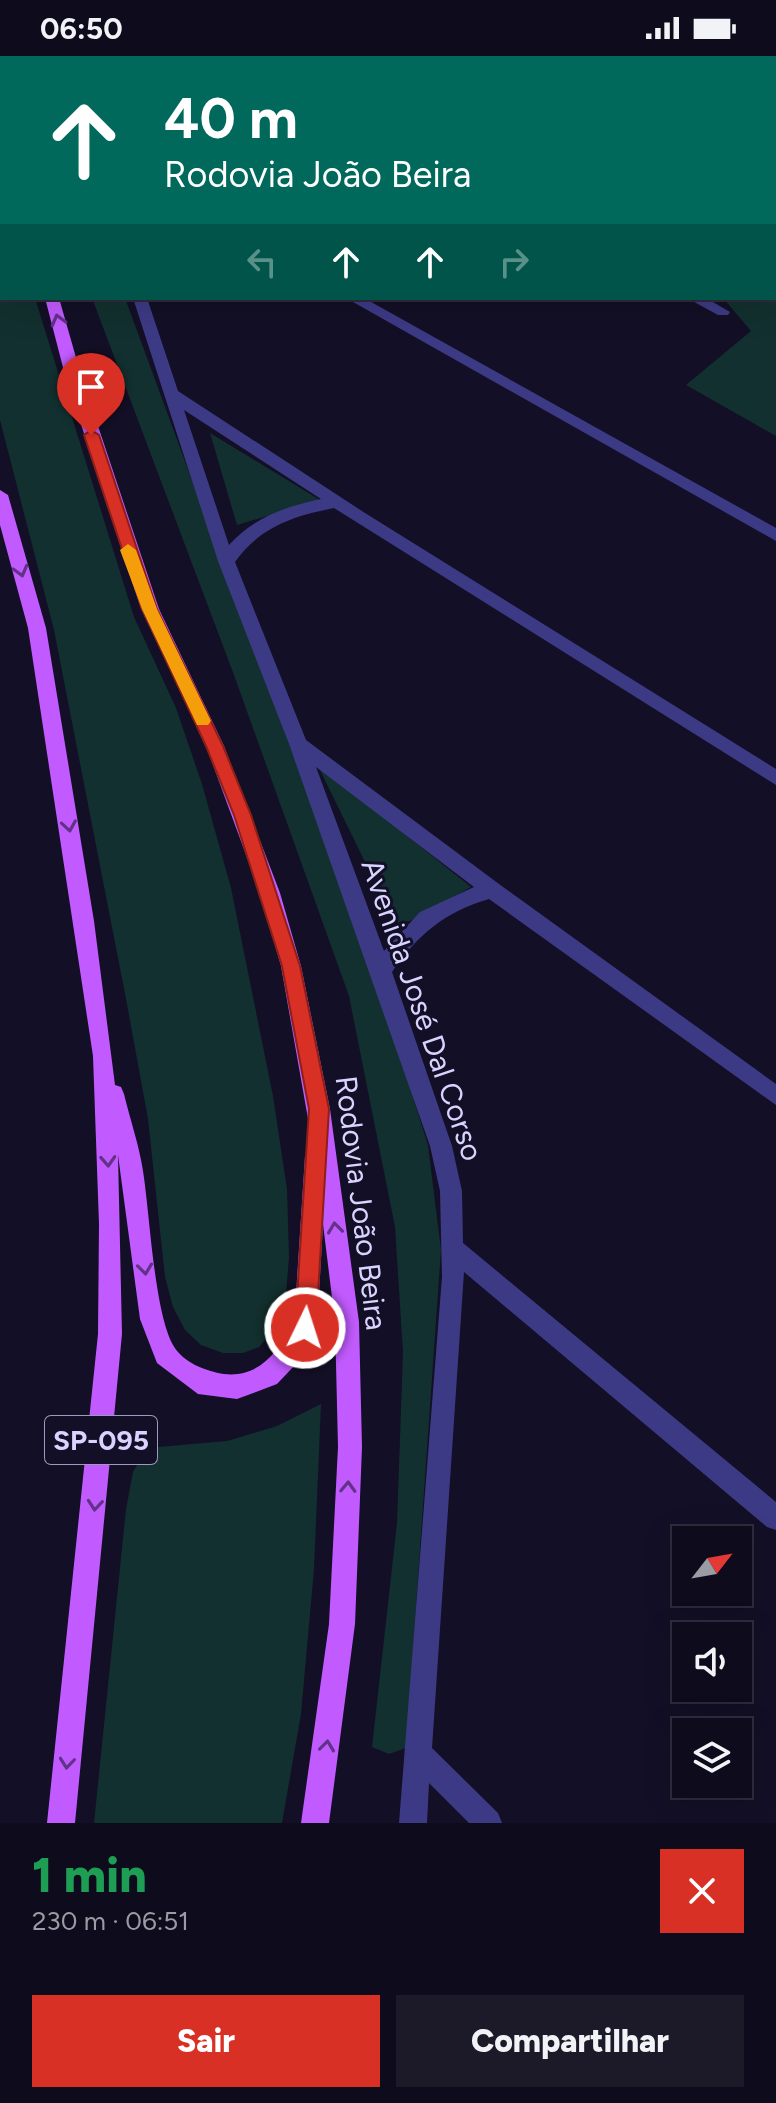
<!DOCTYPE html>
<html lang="pt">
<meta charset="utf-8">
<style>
:root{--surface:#0e0b1c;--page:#1c1929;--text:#f1f3f6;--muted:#9b9ba3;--line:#2e2b3b;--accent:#d93025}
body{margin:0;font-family:Figtree,sans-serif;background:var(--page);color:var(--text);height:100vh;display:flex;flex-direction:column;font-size:30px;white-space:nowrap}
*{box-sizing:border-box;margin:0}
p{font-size:26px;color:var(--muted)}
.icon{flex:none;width:44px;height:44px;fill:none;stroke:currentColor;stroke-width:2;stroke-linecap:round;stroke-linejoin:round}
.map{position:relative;height:1767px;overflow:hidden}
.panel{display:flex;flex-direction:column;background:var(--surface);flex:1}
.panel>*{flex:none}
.banner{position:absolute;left:0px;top:0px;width:776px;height:244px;box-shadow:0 8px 32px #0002,0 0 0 2px var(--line);background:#00695c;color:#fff;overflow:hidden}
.needle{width:52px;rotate:59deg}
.fabs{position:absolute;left:672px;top:1470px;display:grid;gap:16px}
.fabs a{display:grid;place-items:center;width:80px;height:80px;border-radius:0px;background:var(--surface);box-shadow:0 8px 32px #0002,0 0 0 2px var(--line);font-size:40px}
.pin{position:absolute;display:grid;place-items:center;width:68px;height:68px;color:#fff;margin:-82px -34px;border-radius:50% 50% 50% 0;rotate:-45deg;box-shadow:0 0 8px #0007}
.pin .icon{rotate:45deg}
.me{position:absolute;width:88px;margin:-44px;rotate:4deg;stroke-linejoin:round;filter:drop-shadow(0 0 6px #0008)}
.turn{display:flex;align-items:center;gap:28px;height:168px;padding:0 32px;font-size:36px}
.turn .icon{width:104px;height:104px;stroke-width:2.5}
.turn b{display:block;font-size:56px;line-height:68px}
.lanes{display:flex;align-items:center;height:76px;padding:0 32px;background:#0003;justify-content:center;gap:40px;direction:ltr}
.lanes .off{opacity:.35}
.round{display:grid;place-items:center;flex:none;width:84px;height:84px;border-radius:0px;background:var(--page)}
.summary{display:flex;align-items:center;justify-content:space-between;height:136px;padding:0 32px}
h1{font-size:48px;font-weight:800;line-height:60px;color:#1e9e55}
.cta{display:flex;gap:16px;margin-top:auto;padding:16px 32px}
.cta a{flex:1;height:92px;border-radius:0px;background:var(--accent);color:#fff;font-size:32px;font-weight:800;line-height:92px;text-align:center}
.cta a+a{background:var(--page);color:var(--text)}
.status{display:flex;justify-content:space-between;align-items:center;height:56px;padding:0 40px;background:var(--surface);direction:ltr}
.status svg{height:22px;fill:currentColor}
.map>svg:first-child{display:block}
</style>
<div class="status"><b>06:50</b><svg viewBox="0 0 49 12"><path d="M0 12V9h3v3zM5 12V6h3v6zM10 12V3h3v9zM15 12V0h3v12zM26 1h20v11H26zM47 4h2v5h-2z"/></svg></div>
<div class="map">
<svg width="776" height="1767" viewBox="0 0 776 1767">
<rect width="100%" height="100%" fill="#130f26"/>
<g fill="#12302f">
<path d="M0 121 2 242H35L134 561 176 652 202 728 231 832 273 1040 287 1133 289 1201 285 1250 272 1277 259 1291 243 1297H223L201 1289 185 1274 173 1251 165 1221 148 1063 127 948 54 574 0 364Z"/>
<path d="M774 129H776V380L686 329 751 275 723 242H774Z"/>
<path d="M92 242H125L375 922 428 1089 441 1194 406 1692 389 1698 372 1691 397 1467 403 1296 395 1171 349 940 234 619Z"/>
<path d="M210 377 320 444 237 469Z"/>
<path d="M317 708 471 831 410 865 395 867Z"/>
<path d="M321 1348 314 1513 301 1658 282 1767H94L126 1453 133 1416 147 1392 227 1385 277 1370Z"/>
</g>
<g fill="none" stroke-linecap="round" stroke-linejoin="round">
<g fill="#3d3a85" fill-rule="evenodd">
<path d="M51 0H63L64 2H52Z"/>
<path d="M651 0H690L691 2H652Z"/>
<rect x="745" y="0" width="12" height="2"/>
<rect x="774" y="3" width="2" height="8"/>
<path d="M133 242H147L178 335 365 457 776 713V729L334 452C293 460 260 471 235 506L306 684 499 828 776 1028V1049L489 843C445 856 418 878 392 916L452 1090 462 1135 463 1187 776 1446V1474L767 1471 464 1216 432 1692 498 1757 502 1767H469L429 1727 427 1767H399L442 1221 440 1135 430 1090 289 688 218 505ZM184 354 321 443C285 451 254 461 229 489ZM316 711 474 831 420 856 384 895Z"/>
<path d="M346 242H364L776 472V485Z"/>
<path d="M687 242H706L730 256 728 259H718Z"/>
</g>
<g fill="#6f6bff" fill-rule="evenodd">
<path d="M205 0H220L221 2H206Z"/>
<rect x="774" y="114" width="2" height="8"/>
</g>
<g fill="#c25bff" fill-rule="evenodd">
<path d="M2 3V17L0 18V4Z"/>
<path d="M0 61 2 62V75L0 74Z"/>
<path d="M45 242H59L81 319 159 553 224 690 280 837 301 910 330 1053 359 1266 362 1391 355 1568 329 1767H301L329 1568 338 1391 335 1266 323 1168 317 1272 296 1308 277 1328 237 1343 198 1338 157 1307 140 1263 118 1099 122 1278 75 1767H47L98 1278 99 1168 93 1000 28 572 0 469V434L8 439 46 572 94 865 115 1029 121 1031 124 1038C130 1063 139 1089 143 1115 150 1159 154 1254 173 1289 183 1307 206 1315 224 1318 259 1322 277 1296 294 1269L305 1100 313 1091 281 910 260 837 206 690 141 553 65 319Z"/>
</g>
</g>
<defs><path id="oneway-chevron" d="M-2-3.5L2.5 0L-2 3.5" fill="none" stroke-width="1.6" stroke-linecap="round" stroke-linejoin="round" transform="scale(2)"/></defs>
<g stroke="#623188">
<use href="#oneway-chevron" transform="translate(58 264) rotate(-105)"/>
<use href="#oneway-chevron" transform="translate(21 515) rotate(75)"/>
<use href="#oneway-chevron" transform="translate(69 770) rotate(81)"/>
<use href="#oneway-chevron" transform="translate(108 1105) rotate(87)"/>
<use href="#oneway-chevron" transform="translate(335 1172) rotate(-97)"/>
<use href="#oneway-chevron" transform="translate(145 1213) rotate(83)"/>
<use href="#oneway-chevron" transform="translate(348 1431) rotate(-88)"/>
<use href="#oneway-chevron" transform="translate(95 1449) rotate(95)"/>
<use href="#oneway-chevron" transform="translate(327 1690) rotate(-83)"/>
<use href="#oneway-chevron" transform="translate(67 1707) rotate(96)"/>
</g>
<path fill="#d93025" stroke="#8d1f18" stroke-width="2" d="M91 374 99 379 157 553 223 690 251 759 300 910 329 1053 316 1272 313 1279 305 1282 298 1279 295 1272 309 1053 282 910 234 759 206 690 142 553 84 379Z"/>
<path fill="#f59e0b" d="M128 488 136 494 157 553 211 665 208 669H197L142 553 120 494Z"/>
<g text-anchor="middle" stroke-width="6" stroke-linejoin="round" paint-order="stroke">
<rect fill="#130f26" stroke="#9e99be" stroke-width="2" x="45" y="1360" width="112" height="48" rx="6"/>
<g font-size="28" font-weight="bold" fill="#d9d4ff">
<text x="101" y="1394">SP-095</text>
</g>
<g font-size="30" fill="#d9d4ff" stroke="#130f26">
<text transform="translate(422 954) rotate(71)" y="10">Avenida José Dal Corso</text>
<text transform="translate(361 1147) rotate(83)" y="10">Rodovia João Beira</text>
</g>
</g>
</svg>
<div class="fabs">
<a><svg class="needle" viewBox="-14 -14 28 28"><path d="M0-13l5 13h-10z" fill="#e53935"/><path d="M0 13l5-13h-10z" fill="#9b9ba3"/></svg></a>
<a><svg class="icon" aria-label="sound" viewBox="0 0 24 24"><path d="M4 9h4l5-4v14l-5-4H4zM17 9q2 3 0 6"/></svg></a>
<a><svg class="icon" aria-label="layers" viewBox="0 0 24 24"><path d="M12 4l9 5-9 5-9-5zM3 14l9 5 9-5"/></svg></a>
</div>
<div class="pin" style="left:91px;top:379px;background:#d93025"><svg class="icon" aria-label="arrive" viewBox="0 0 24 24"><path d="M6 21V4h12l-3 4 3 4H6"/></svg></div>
<svg class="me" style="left:305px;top:1272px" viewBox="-20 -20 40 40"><circle r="17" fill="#d93025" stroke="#fff" stroke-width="3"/><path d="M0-11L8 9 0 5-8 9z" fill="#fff"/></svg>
<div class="banner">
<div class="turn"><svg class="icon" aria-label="ahead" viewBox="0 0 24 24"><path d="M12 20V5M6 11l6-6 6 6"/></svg><div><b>40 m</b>Rodovia João Beira</div></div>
<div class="lanes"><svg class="icon off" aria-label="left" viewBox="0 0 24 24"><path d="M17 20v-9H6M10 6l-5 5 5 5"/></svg><svg class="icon" aria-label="ahead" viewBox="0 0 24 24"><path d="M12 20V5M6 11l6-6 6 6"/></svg><svg class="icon" aria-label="ahead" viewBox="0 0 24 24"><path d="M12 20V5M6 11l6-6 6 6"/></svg><svg class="icon off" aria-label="right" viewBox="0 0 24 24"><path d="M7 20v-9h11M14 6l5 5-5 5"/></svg></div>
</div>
</div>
<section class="panel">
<div class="summary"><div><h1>1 min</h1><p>230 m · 06:51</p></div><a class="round" style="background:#d93025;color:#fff"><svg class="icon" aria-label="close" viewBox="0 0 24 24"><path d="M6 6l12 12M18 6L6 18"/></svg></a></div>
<div class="cta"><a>Sair</a><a>Compartilhar</a></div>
</section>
